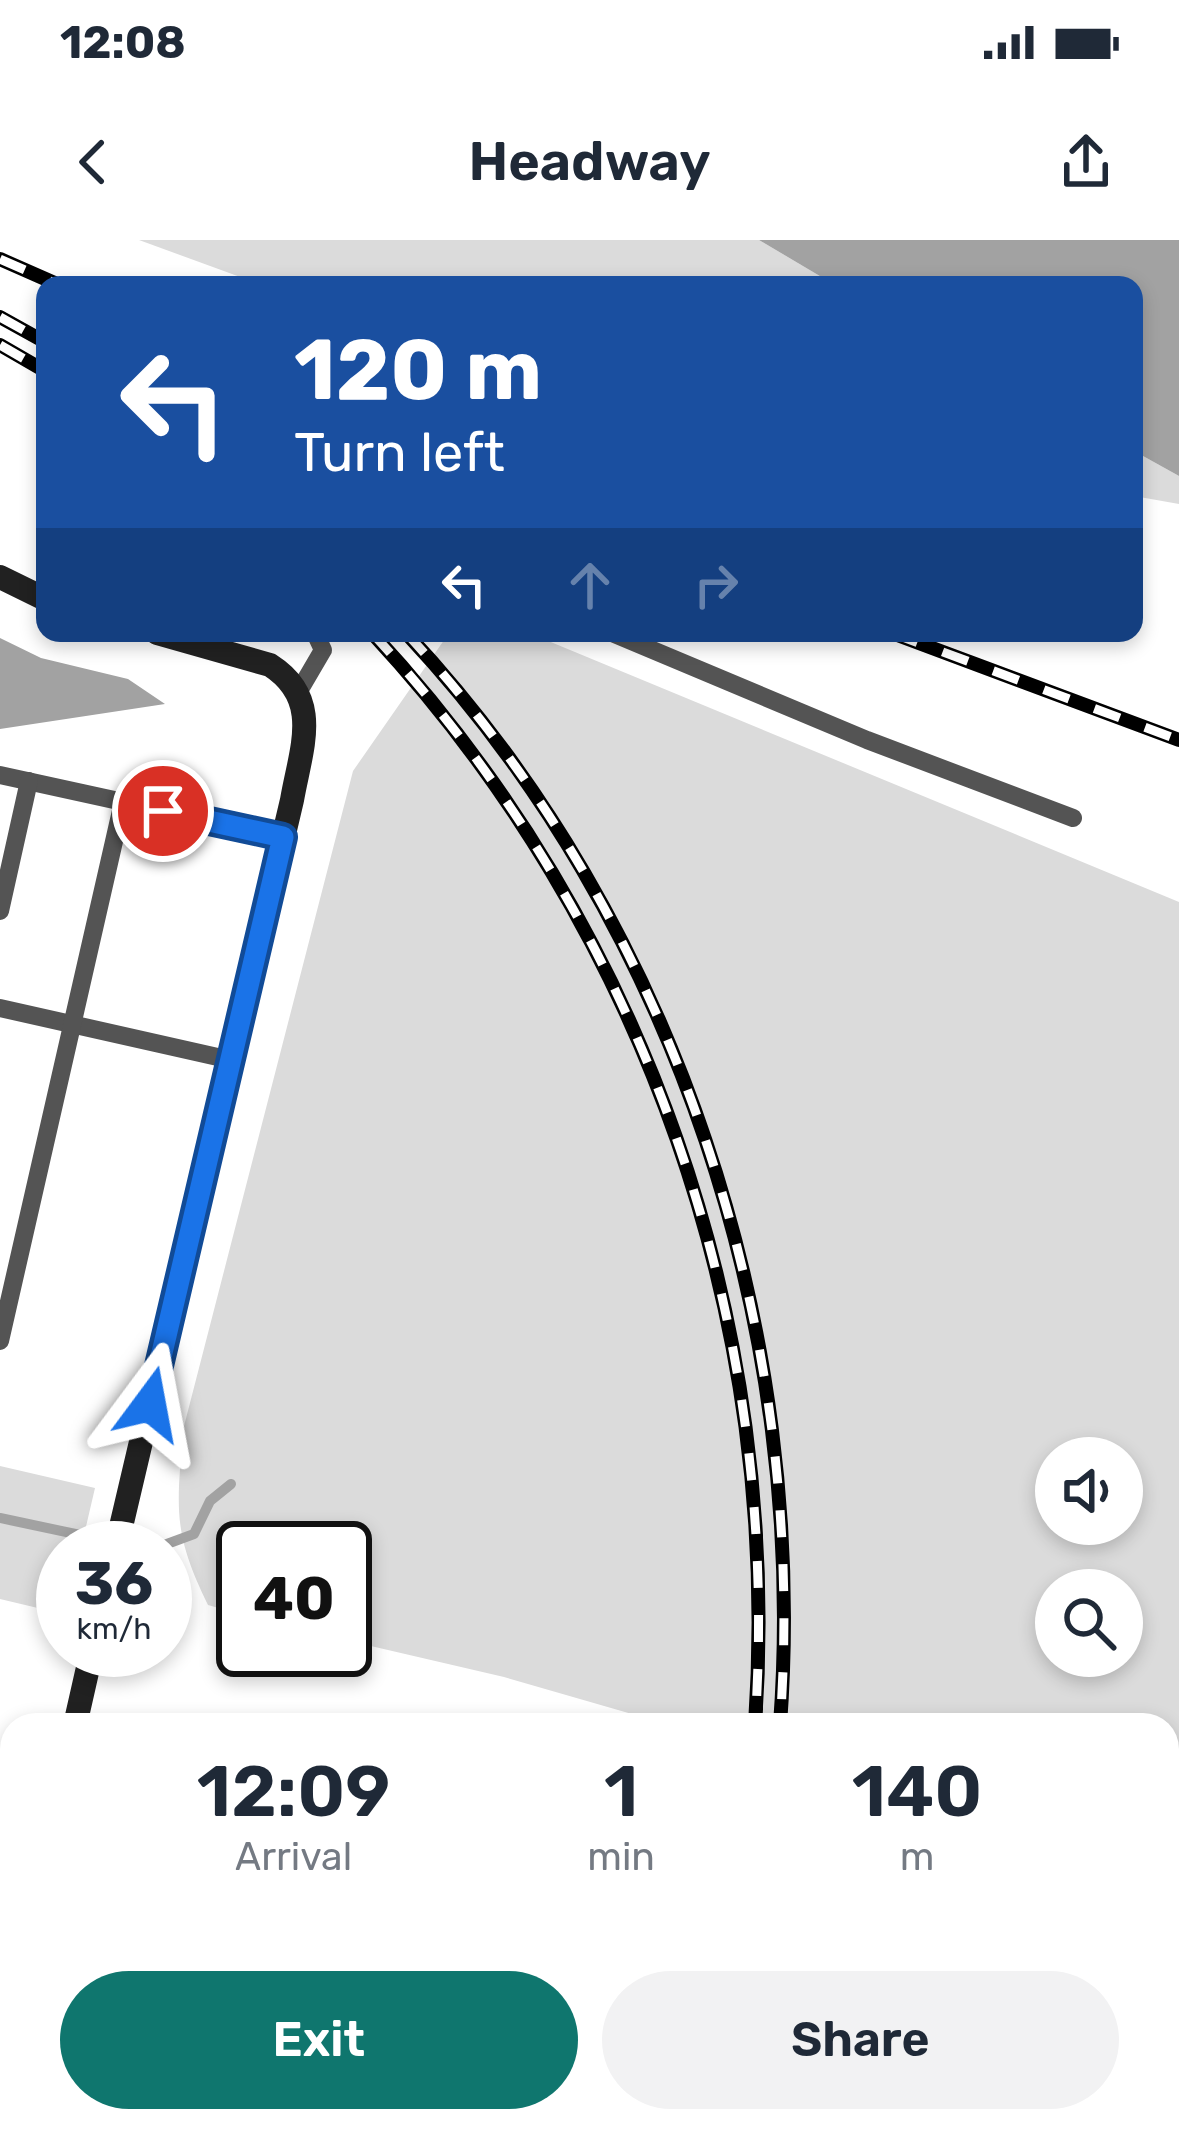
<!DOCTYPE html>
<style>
:root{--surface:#fff;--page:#f2f2f3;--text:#1f2937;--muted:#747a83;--accent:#0f766e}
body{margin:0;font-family:Rubik,sans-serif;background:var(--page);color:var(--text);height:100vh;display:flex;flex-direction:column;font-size:45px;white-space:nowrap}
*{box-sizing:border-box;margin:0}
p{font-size:39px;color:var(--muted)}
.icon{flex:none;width:66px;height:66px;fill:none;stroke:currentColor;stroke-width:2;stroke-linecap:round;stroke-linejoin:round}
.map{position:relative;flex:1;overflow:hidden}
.sheet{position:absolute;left:0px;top:1473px;width:1179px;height:420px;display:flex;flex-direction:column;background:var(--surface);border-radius:36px 36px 0 0;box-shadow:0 6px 18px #0003}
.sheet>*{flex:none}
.top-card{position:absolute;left:36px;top:36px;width:1107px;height:366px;border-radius:24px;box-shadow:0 6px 18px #0003;background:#1a4fa0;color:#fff;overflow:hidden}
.controls{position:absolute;left:1035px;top:1197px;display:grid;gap:24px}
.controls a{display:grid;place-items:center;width:108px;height:108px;border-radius:50%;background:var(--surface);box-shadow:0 6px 18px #0003;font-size:60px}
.speed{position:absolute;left:36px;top:1281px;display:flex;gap:24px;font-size:60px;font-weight:700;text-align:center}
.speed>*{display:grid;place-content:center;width:156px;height:156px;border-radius:50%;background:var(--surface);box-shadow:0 6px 18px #0003;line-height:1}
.speed small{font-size:30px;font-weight:400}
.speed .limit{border:6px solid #111;border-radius:18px;background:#fff;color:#111}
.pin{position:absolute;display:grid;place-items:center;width:102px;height:102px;color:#fff;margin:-51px;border:6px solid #fff;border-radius:50%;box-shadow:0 3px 12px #0007}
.me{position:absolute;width:132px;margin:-66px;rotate:13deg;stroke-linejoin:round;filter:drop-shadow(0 0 9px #0008)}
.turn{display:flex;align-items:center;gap:42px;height:252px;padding:0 60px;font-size:54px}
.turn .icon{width:156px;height:156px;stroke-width:2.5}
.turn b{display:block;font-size:84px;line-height:102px}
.lanes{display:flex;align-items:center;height:114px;padding:0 60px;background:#0003;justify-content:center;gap:60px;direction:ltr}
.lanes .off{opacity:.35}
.eta{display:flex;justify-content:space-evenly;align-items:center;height:204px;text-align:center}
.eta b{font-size:72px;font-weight:600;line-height:84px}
.cta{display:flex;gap:24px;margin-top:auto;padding:24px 60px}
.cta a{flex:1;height:138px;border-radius:72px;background:var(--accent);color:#fff;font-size:48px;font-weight:600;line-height:138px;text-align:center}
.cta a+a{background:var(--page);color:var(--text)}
.status{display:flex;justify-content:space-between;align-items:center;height:84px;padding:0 60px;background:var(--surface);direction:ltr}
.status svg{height:33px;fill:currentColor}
header{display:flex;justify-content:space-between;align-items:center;height:156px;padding:0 60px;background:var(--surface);font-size:54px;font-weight:600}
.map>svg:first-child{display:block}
</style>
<div class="status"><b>12:08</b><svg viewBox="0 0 49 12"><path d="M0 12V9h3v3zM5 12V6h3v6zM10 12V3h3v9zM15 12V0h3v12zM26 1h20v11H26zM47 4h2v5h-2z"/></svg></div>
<header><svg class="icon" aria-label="back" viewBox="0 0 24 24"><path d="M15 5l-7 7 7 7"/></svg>Headway<svg class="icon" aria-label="share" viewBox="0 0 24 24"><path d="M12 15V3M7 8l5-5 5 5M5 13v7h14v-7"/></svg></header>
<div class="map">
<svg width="1179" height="1893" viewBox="0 0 1179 1893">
<rect width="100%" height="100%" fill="#fff"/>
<g fill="#dbdbdb" fill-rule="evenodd">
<path d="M139 0H759L835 45H262Z"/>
<path d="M1134 211 1179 236V264L1134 256Z"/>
<path d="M449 393H529L1179 662V1893H755L758 1881H1167V1485H670L504 1437 345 1400V1308H243V1375L208 1365C172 1291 177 1270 183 1190L353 531ZM1056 1218H1122V1284H1056ZM1056 1350H1122V1416H1056Z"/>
<path d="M0 1226 95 1248 81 1308H63V1374L0 1359Z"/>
</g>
<g fill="#a2a2a2">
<path d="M759 0H1179V236L1134 211V45H835Z"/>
<path d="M0 398 41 418 128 439 165 464 0 489Z"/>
</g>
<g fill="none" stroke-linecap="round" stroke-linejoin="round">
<g stroke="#a2a2a2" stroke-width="10">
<path d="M0 1278 142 1308"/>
<path d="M156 1308 194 1294 210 1261 231 1244"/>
</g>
<g stroke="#545454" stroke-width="18">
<path d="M612 393 867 500 1073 578"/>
<path d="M299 451 323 410 315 393"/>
<path d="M0 535 283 597"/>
<path d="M0 671 29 541"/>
<path d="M0 768 231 820"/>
<path d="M0 1101 123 562"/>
<path d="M303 1893 306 1881"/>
<path d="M593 1893 596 1881"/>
</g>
<g stroke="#212121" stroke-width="24">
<path d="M0 337 45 359"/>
<path d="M116 1308 292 560C301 508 323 459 270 425L157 393"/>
<path d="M75 1485 92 1410"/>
<path d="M0 1811 12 1760"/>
<path d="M52 1893 55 1881"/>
</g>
<defs>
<g id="rail">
<path d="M0 19 59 45"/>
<path d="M0 77 45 102"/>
<path d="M0 105 45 131"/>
<path d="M372 393C646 688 783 1084 755 1485"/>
<path d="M406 393C677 682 809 1093 780 1485"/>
<path d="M892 393 1179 500"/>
<path d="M687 1893 690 1881"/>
<path d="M711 1893 714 1881"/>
</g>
</defs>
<use href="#rail" stroke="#000" stroke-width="14"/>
<use href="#rail" stroke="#fff" stroke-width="9" stroke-dasharray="27" stroke-linecap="butt"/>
</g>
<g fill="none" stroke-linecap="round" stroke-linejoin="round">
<defs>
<path id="route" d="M150 1164 283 597 163 571"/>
</defs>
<use href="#route" stroke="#114b97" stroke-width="30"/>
<use href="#route" stroke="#1a73e8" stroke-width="21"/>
</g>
</svg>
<div class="controls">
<a><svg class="icon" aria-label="sound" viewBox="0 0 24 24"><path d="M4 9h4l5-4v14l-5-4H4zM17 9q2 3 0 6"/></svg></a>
<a><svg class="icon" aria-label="search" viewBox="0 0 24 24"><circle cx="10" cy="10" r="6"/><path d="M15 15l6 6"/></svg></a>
</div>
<div class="speed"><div>36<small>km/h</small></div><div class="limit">40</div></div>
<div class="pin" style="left:163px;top:571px;background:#d93025"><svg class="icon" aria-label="arrive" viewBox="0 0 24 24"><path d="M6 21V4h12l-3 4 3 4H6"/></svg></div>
<svg class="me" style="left:150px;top:1164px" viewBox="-20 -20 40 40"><path d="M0-17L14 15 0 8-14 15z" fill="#1a73e8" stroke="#fff" stroke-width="4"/></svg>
<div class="top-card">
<div class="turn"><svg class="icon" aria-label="left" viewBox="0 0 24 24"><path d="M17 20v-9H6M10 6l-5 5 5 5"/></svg><div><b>120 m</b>Turn left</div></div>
<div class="lanes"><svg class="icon" aria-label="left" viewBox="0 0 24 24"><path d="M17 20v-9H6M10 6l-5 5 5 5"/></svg><svg class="icon off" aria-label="ahead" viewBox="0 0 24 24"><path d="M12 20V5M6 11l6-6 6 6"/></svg><svg class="icon off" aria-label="right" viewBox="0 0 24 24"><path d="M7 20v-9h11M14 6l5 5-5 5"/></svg></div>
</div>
<section class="sheet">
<div class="eta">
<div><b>12:09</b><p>Arrival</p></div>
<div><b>1</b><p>min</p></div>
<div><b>140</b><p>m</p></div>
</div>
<div class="cta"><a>Exit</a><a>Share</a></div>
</section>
</div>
